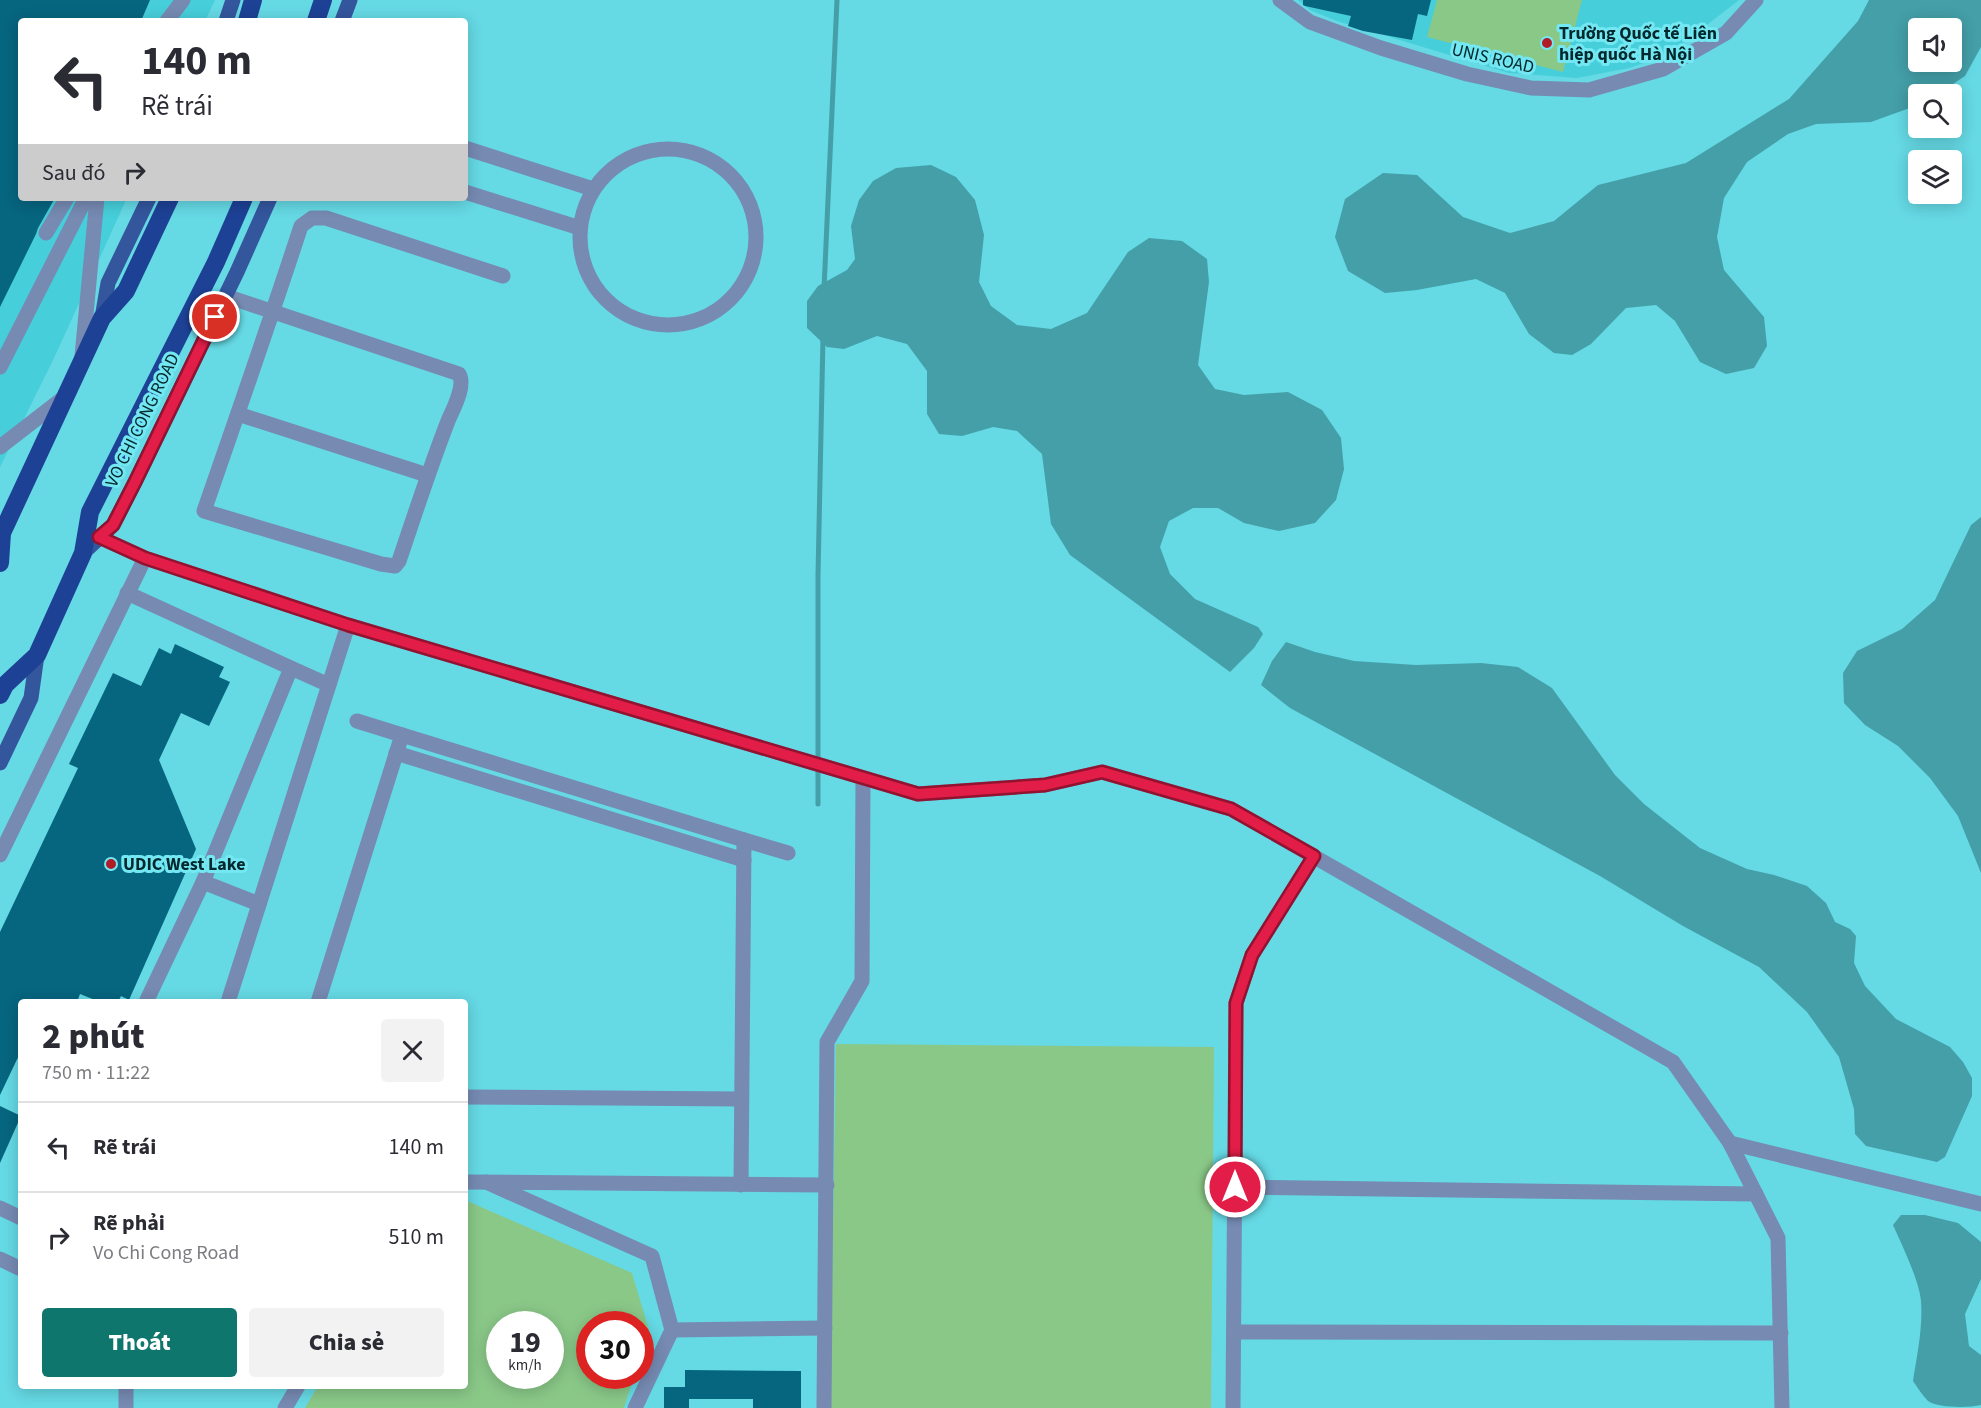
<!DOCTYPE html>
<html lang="vi">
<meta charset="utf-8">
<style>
:root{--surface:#fff;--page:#f2f2f3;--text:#2b2b33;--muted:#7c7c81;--line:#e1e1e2;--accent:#0f766e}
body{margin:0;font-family:"Source Sans 3",sans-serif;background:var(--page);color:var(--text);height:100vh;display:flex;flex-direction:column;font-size:22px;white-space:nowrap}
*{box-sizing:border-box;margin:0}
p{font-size:20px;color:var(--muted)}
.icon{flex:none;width:33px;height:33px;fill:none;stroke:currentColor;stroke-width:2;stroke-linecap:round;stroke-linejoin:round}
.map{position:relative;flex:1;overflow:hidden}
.drawer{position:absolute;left:18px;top:999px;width:450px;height:390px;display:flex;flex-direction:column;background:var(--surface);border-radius:6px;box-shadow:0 3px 15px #0003}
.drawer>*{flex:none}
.banner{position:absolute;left:18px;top:18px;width:450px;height:183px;border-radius:6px;box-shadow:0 3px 15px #0003;background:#fff;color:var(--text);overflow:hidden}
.buttons{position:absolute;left:1908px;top:18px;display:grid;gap:12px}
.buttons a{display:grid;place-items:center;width:54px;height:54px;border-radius:6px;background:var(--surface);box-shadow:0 3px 15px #0003;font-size:30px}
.speed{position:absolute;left:486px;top:1311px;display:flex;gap:12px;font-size:30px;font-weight:700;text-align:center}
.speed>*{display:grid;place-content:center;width:78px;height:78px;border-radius:50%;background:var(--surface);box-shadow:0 3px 15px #0003;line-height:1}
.speed small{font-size:15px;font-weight:400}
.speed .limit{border:9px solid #d22;background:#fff;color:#111}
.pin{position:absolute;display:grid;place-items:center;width:51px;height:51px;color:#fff;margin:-26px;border:3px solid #fff;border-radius:50%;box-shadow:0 2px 6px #0007}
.me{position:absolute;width:66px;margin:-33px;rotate:0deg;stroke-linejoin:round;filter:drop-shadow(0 0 4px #0008)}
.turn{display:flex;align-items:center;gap:21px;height:126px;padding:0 24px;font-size:27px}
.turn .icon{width:78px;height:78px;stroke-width:2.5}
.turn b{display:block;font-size:42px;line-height:51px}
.then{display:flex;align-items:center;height:57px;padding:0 24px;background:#0003;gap:12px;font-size:22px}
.round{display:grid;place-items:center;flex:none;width:63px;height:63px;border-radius:6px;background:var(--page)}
.head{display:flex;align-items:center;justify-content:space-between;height:102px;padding:0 24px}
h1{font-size:36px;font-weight:800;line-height:45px}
.action{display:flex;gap:12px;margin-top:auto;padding:12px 24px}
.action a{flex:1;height:69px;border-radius:6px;background:var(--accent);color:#fff;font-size:24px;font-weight:800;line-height:69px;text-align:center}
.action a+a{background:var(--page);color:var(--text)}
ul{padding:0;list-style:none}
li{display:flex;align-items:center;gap:18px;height:90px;padding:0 24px;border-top:2px solid var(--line)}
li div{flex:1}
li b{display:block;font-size:22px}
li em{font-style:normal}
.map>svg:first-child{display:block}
</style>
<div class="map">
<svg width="1981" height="1408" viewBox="0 0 1981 1408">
<rect width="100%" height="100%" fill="#65d9e4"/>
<g fill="#46ceda">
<path d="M0 0H215L205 21H21V198H127L54 358 0 467Z"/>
<path d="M1298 0H1739L1668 55 1629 68 1577 78 1509 73 1337 21 1310 10Z"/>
</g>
<g fill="#8ac888" fill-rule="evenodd">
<path d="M1437 0H1582L1563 72 1427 37Z"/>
<path d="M836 1044 1214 1047 1211 1408H830Z"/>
<path d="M465 1200 632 1273 649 1330 641 1357 640 1324H590V1376H634L624 1408H305L318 1386H465ZM550 1324V1376H500V1324Z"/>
</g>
<g fill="#449fa8" fill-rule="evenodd">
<path d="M1869 0H1981V47L1965 76 1938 94H1918V105L1871 122 1816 124 1788 134 1747 162 1724 198 1717 237 1724 270 1764 317 1767 346 1754 368 1726 374 1700 362 1675 321 1656 305 1626 308 1591 344 1572 355 1554 353 1529 334 1505 293 1476 279 1417 290 1385 293 1348 271 1335 237 1345 199 1383 173 1417 175 1463 217 1510 233 1554 221 1598 185 1686 163 1789 99 1858 21ZM1918 28H1952V62H1918Z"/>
<path d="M931 165 956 177 975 200 984 235 979 282 991 306 1017 325 1051 329 1087 313 1128 252 1149 238 1182 241 1207 259 1209 282 1198 365 1215 389 1244 395 1288 392 1322 410 1341 438 1344 469 1336 500 1315 523 1279 531 1244 523 1218 508H1193L1169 521 1160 547 1170 574 1195 599 1258 627 1263 634 1254 648 1230 672 1070 555 1051 524 1042 454 1017 431 993 427 962 436 939 434 927 414V371L907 344 877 336 844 349 827 347 807 328V301L818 286 847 270 855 259 851 226 859 200 873 181 896 168Z"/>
<path d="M1981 517V873L1958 816 1930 778 1898 746 1865 725 1844 703 1843 673 1857 651 1902 629 1935 600 1971 525Z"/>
<path d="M1286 642 1315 652 1354 661 1416 665 1481 663 1518 667 1552 688 1615 775 1644 804 1700 848 1747 869 1774 875 1807 886 1826 903 1835 922 1850 929 1856 936 1854 963 1865 986 1896 1019 1950 1047 1963 1062 1972 1078V1096L1945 1157 1937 1162 1866 1146 1855 1134 1854 1109 1839 1057 1807 1012 1759 967 1683 926 1600 876 1290 708 1261 685 1272 661Z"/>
<path d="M1901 1215H1925L1958 1223 1981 1242V1279L1965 1314 1969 1346 1981 1355V1405C1968 1408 1938 1408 1928 1401 1922 1395 1918 1388 1913 1381 1917 1355 1923 1328 1921 1301 1919 1280 1902 1245 1893 1225Z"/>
</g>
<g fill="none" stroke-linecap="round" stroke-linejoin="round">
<g stroke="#449fa8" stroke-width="5">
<path d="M824 289 837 0"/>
<path d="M818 804V575L823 337"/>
</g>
</g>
<g fill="#06657f">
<path d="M0 0H150L141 21H21V198H55L38 228 36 234 0 307Z"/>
<path d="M1303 0H1431L1427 16 1418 14 1412 40 1363 31 1348 26 1351 16 1305 6 1303 5Z"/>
<path d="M175 644 224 667 219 677 230 682 209 726 181 713 159 760 196 849 129 1000 121 996 118 1002H100L80 994 77 1002H21V1051L0 1095V932L78 768 69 764 113 673 141 686 159 648 171 654Z"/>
<path d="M0 1106 21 1116 0 1163Z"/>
<path d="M685 1370 801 1371V1408H753V1399H689V1408H664V1387H685Z"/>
</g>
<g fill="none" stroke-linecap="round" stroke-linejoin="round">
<g stroke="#768ab2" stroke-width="15">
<path d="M1280 0 1310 22 1381 48 1467 74 1531 88 1589 90 1663 69 1726 33 1756 0"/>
<path d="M167 21 183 0"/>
<path d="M465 148 593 189"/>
<circle cx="668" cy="237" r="88"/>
<path d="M465 192 580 228"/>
<path d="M46 233 67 198"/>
<path d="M226 296 459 374C466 386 453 409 448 421 430 467 415 514 399 561L395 566 381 564 204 511C237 416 270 321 301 226L312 218H326L503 276"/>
<path d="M82 356 97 198"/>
<path d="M0 367 86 198"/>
<path d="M238 414 427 475"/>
<path d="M0 447 66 396"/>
<path d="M99 537 145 558 348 625 918 794 1045 785 1102 772 1231 809 1673 1062 1730 1143 1778 1238 1782 1408"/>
<path d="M127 593 291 668 203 882 146 1002"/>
<path d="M291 668 329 685"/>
<path d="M402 735 744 840"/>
<path d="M396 753 744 860"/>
<path d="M0 855 145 558"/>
<path d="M203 882 259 904"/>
<path d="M228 1002 348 625"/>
<path d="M318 1002 402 735 357 721"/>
<path d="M465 1097 741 1099"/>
<path d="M1730 1143 1981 1204"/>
<path d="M465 1182 827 1185"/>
<path d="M486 1182 652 1256 672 1330 825 1328"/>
<path d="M741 1185 744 840 788 853"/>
<path d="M1235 1187 1756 1194"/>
<path d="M0 1208 21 1218"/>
<path d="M0 1259 21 1269"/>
<path d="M1234 1332 1781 1333"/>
<path d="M126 1408V1386"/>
<path d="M285 1408 298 1386"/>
<path d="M635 1408 672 1330"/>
<path d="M824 1408 827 1042 862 981 863 778"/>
<path d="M1233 1408 1236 1003 1252 955 1314 856"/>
</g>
<g stroke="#34569d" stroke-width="15">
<path d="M226 21 233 0"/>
<path d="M342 21 350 0"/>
<path d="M102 318 108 283 149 198"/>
<path d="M83 553 113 525 135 482 237 272 270 198"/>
<path d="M0 763 31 698 37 655"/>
</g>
<g stroke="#1d4195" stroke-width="18">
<path d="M247 21 253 0"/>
<path d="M316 21 323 0"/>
<path d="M0 563 2 533 102 318 126 291 170 198"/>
<path d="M0 695 5 685 37 655 83 553 90 512 216 262 244 198"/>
</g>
</g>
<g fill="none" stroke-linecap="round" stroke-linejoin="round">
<defs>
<path id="route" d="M215 317 135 482 113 525 99 537 145 558 348 625 918 794 1045 785 1102 772 1231 809 1314 856 1252 955 1236 1003 1235 1187"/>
</defs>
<use href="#route" stroke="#92132f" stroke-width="15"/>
<use href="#route" stroke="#e11d48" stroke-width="10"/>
</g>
<g fill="#af1c28" stroke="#73e7f2" stroke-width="2">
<circle cx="1547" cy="43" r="6"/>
<circle cx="111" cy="864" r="6"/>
</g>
<g text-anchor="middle" stroke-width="6" stroke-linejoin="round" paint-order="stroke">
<g font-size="18" font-weight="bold" fill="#01282c" stroke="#73e7f2" text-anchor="start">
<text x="1559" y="39">Trường Quốc tế Liên<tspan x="1559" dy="21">hiệp quốc Hà Nội</tspan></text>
<text x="123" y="870">UDIC West Lake</text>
</g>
<g font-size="18" fill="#01282c" stroke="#73e7f2">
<text transform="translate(1493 58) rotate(13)" y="6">UNIS ROAD</text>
<text transform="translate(142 420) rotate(-64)" y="6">VO CHI CONG ROAD</text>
</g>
</g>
</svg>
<div class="buttons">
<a><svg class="icon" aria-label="sound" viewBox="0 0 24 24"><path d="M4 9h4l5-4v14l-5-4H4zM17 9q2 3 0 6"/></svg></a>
<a><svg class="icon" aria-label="search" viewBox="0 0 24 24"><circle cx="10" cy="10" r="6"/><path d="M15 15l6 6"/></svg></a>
<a><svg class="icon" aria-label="layers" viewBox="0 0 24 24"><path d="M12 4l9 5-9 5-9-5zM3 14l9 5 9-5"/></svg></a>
</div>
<div class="speed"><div>19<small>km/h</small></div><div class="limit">30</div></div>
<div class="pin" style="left:215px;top:317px;background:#d93025"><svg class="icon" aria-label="arrive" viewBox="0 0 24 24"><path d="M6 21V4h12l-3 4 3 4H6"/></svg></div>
<svg class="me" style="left:1235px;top:1187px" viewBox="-20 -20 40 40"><circle r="17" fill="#e11d48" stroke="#fff" stroke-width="3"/><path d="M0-11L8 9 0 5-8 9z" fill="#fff"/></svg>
<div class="banner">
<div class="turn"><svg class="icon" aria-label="left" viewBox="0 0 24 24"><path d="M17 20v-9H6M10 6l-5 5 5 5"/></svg><div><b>140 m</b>Rẽ trái</div></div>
<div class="then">Sau đó<svg class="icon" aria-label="right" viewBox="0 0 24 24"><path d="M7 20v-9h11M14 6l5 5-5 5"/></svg></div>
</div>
<section class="drawer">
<div class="head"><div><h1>2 phút</h1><p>750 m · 11:22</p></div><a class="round"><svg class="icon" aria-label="close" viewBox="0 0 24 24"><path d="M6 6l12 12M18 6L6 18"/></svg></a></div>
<ul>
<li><svg class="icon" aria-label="left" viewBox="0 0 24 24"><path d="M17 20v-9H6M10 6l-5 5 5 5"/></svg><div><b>Rẽ trái</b></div><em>140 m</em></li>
<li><svg class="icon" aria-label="right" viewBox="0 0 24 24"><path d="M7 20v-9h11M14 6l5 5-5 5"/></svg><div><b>Rẽ phải</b><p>Vo Chi Cong Road</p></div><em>510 m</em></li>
</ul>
<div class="action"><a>Thoát</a><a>Chia sẻ</a></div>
</section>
</div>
